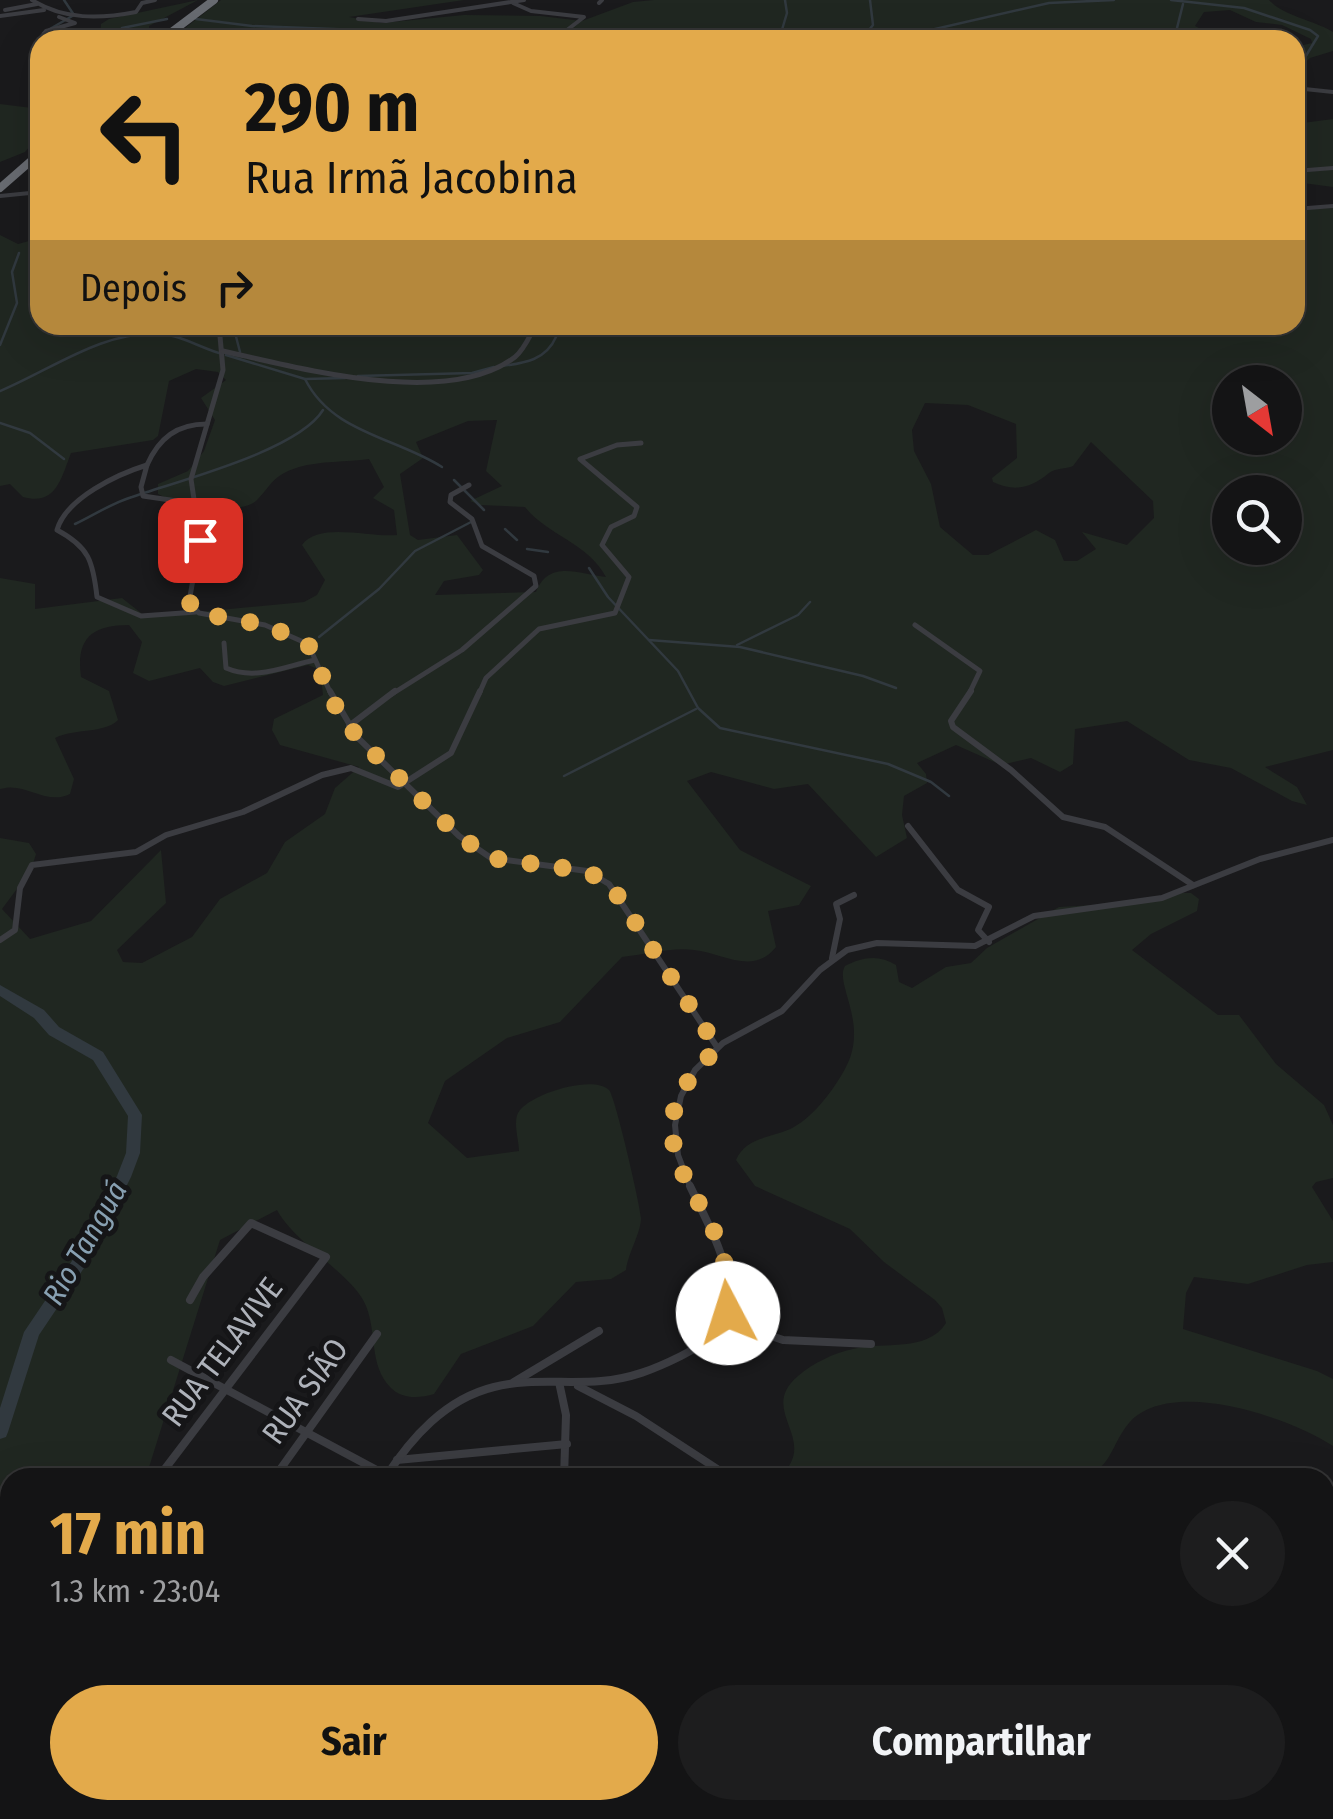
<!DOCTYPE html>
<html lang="pt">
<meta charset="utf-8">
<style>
:root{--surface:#141415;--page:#1d1d1e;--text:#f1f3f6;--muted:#9d9ea0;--line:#333334;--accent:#e3aa4b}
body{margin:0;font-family:"Fira Sans Condensed",sans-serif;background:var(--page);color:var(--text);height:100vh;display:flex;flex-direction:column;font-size:38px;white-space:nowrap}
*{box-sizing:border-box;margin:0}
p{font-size:32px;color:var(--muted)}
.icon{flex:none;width:55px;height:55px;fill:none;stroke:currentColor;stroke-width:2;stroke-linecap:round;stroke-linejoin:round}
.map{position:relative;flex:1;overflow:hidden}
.side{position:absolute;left:0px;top:1468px;width:1335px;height:352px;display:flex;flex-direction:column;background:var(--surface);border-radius:30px 30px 0 0;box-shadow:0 10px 40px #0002,0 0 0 2px var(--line)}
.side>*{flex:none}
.top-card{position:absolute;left:30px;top:30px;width:1275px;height:305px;border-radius:30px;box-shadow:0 10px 40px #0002,0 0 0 2px var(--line);background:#e3aa4b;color:#111;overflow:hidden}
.needle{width:65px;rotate:149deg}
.buttons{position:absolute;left:1212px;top:365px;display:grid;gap:20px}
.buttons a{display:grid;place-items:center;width:90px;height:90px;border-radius:50%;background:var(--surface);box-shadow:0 10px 40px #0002,0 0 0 2px var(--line);font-size:50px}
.pin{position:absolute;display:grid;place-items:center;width:85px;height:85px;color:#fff;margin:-42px;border-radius:20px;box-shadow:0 5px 15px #0006}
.me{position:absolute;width:110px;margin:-55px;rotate:355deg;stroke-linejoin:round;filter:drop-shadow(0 0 8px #0008)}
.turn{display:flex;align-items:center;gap:35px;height:210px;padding:0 50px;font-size:45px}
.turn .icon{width:130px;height:130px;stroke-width:2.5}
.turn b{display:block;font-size:70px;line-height:85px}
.then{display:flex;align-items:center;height:95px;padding:0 50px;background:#0003;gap:20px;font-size:38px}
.round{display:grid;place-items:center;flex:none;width:105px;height:105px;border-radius:52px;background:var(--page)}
.headline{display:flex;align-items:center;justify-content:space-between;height:170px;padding:0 50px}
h1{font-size:60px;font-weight:700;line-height:75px;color:var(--accent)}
.cta{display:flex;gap:20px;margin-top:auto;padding:20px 50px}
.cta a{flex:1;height:115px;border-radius:60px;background:var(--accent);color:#111;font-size:40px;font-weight:700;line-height:115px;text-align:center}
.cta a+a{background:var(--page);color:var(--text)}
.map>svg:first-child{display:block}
</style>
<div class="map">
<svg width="1333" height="1819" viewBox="0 0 1333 1819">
<rect width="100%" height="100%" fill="#1a1a1c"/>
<g fill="#202721" fill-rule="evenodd">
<path d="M198 0 149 26V33L134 40H100L101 24 109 19Z"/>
<path d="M221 0H464L349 17 382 23 464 15 541 16 582 21 633 2 654 0H1269C1283 16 1313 20 1333 32V51L1310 58 1296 71 1299 57 1295 47 1312 43 1311 39 1282 25 1256 22 1230 10 1204 12 1195 26 1223 40H195L175 36Z"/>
<path d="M0 104 40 109V134L25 152 0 162Z"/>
<path d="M1333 119V187L1303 183 1295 187V124Z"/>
<path d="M1333 208V750L1265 767 1297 787 1307 805 1292 801 1231 768 1189 760 1127 721 1075 729 1073 764 1060 772 1031 758 1001 765 956 745 917 763 926 774 927 783 904 796 902 815 907 838 876 857 808 784 774 789 711 772 687 781 740 850 811 886 799 905 768 911 776 947C753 976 723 953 694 950 672 947 644 955 622 957L560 1022 507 1038 445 1081 428 1123 467 1158 519 1151C519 1141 513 1123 518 1113 528 1094 594 1074 609 1090 615 1096 640 1204 641 1218 641 1233 628 1253 626 1270L611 1279 576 1282 533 1326 461 1354 434 1394C420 1398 402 1400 390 1387 369 1365 377 1333 366 1306 354 1275 296 1245 277 1210L220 1240 146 1477 10 1478V1696H0V838L29 843 36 854 31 870 2 909 30 939 91 921 161 850 166 903 117 950 123 962 142 963 192 937 220 899 267 873 285 842 325 814 335 788 359 767 280 745 272 730 274 719 323 695 320 670 308 665 224 686 213 682 200 668 149 681 133 673 142 642 129 625C90 625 76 640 81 677L109 691 118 720C104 734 75 728 55 738L74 779 70 794C46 806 25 781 0 789V578L35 584V609L122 598 146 617 304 602 317 595 325 580 302 545C318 521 372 538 397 535L394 510 373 498 384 487 369 459C347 462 320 461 299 467 271 476 273 484 257 500 241 517 177 504 158 494V484L188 471 204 451 215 420 201 398 226 380 218 372 196 369 169 381 158 436 153 440 71 453C61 479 56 506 23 497L10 484 0 486V235L18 244 40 238V325H252L261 334 334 329 337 325H1295V209ZM1230 382H1285V438H1230ZM925 403 968 405 1016 424 1017 458 992 478 993 482C1016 493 1032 487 1049 473 1055 468 1066 469 1073 466L1091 442 1153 501 1154 518 1127 545 1082 532 1096 549 1077 561H1064L1055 540 1036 530 988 555H973L940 527 931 484 914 451 912 430ZM497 420 486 471 502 486 470 501 480 505 525 507C547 535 588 543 606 577 579 574 549 559 536 592L435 595 444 581 479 575 483 570 457 535 418 540 410 535 400 474 423 458 416 442 468 421ZM1230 492H1285V548H1230Z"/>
<path d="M1180 893H1191L1199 899 1197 911 1151 934 1132 950 1218 1015H1239L1276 1064 1324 1105 1333 1125V1178L1316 1182 1312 1187 1333 1221V1262L1307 1265 1248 1284 1194 1277 1186 1293 1183 1329 1317 1371 1333 1379V1446C1291 1418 1170 1376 1129 1423 1111 1444 1111 1472 1080 1477H779C822 1440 756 1411 798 1376 813 1363 834 1353 853 1349 884 1341 927 1353 946 1323L942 1308 935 1300 884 1262 850 1229 755 1186 736 1160C746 1136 774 1138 794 1127 815 1115 834 1089 845 1069 870 1024 834 984 845 966 862 957 879 954 896 965L899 982 912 988 946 967 971 963 987 948 1059 907 1129 903Z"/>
<path d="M1325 1669 1333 1673V1819H1147L1127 1810H1325Z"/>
<path d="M0 1715 10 1720V1810H326L325 1819H0Z"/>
</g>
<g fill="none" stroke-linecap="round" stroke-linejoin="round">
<g stroke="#31393f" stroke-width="2.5">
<path d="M1171 0 1244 8 1310 30 1318 36 1304 59"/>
<path d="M196 19 252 26 386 31 426 39 483 33 500 40"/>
<path d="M283 28 294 40"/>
<path d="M869 30 873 25 870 0"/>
<path d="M43 33 74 15 64 0"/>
<path d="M781 33 787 13 785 0"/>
<path d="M907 33 921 40"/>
<path d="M115 40 122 28 167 19"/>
<path d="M520 40H548"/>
<path d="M646 40H659"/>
<path d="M737 40 784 34 922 32 1049 3 1114 0"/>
<path d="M1174 40 1183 4"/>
<path d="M38 44 36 50 40 51"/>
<path d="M233 325 240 352"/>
<path d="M0 345 17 303 12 272 19 253"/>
<path d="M226 355 305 379 345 378"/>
<path d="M502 366C525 363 546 360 556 337L547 325"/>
<path d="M358 376 472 373 494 367"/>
<path d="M305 379C332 433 395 437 442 467"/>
<path d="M0 391C51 370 103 330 160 334 180 335 199 347 219 353"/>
<path d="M0 423 30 433 64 459"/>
<path d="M454 480 484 510"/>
<path d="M75 524C94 515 112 503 132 497 177 481 298 451 323 410"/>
<path d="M505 529 517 540"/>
<path d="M527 549 548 552"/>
<path d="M589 568 608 597 678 671 698 708 720 728 888 764 931 782 949 796"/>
<path d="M319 637 379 589 415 551 473 521"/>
<path d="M649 640 740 647 863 676 896 688"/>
<path d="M737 645 798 615 810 602"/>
<path d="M564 776 696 709"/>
</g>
<g fill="#31393f" fill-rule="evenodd">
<path d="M0 985 44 1010 59 1027 103 1052 142 1115 140 1153 131 1177 90 1259 39 1335 8 1432 6 1437 0 1439V1408L24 1332 80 1249 117 1176 126 1153 128 1116 93 1060 49 1035 34 1018 0 996Z"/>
<path d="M0 1570C14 1575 10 1593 10 1605L4 1603 0 1595Z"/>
</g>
<g stroke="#3b3c41" stroke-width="4">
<path d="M32 0C64 20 100 19 136 12L142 3 155 0"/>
<path d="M513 3 531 11 584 17 554 40"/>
<path d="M599 3 602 0"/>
<path d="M5 10 37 4"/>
<path d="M0 16 44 10"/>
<path d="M358 19 386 21 524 0"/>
<path d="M37 43 46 31 75 23 59 17"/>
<path d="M1295 88 1333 92"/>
<path d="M1295 171 1333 168"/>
<path d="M0 196 40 192"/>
<path d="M1295 209 1333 206"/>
</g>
<g stroke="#3b3c41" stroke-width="5">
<path d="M219 325 223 370 191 479 200 540 189 602 199 613 265 625 308 644 331 694"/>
<path d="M223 351C300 368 447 409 515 357 524 350 530 335 536 325"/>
<path d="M147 465C159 438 177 424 207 424"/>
<path d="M196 612 141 616 97 597C93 561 89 547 57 530 66 498 118 474 147 465L141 487 143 496 177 501 198 512"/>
<path d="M915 625 980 671 969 694"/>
<path d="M224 643 226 668C256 681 285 666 315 660"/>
<path d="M392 694 462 650 536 586 534 576 482 546 472 519 450 502 451 495 469 485"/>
<path d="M479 694 486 678 539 629 615 613 629 577 602 545 611 527 634 516 637 507 580 459 617 445 641 443"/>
</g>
<g stroke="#3b3c41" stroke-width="6">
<path d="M330 691 357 737 459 836 491 858 587 871 609 884 717 1047"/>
<path d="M971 691 951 721 953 727 1011 770 1063 817 1105 827 1193 885"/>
<path d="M349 726 395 691"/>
<path d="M908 826 958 890 989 907 978 930 989 942"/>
<path d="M0 940 15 930 20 888 32 865 136 852 166 835 243 812 322 775 351 768 398 787 451 753 480 691"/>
<path d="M832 958 840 919 836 904 854 895"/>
<path d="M691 1189 678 1155 675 1125 681 1096 695 1070 723 1043 782 1011 820 970 847 950 877 943 975 946 1034 916 1162 898 1260 859 1333 840"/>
</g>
<g stroke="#3b3c41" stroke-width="8">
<path d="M721 1327 757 1331 783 1340 871 1344"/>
<path d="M171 1360 386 1475"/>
<path d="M514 1382 599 1331"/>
<path d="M559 1382 566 1415 564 1478"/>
<path d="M578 1386 636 1416 731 1478"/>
<path d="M397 1460 567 1444"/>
<path d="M158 1478 326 1257 251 1223 203 1277 190 1300"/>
<path d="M274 1478 377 1334"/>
<path d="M385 1478C411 1438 445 1399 494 1387 529 1378 565 1384 601 1381 630 1379 655 1369 681 1356 763 1316 719 1247 690 1186"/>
<path d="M1052 1810 1076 1819"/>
<path d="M1012 1819 1017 1810"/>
</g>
<g stroke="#494b50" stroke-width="11">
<path d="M0 1702H10"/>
<path d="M339 1810V1819"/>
</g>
<g stroke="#686b71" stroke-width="8">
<path d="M161 40 214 0"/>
<path d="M0 188 40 153"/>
</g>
</g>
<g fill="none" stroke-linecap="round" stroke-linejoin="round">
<path stroke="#e3aa4b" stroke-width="18" stroke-dasharray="0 32.4" d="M200 540 189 602 199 613 266 625 308 644 336 707 357 737 459 836 491 858 586 871 610 884 717 1047C702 1066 678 1087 674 1112 664 1160 699 1196 716 1236 726 1261 730 1287 728 1313"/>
</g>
<g text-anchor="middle" stroke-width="10" stroke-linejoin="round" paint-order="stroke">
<g font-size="30" font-style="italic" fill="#88a0b2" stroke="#151517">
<text transform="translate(85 1243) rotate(-60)" y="10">Rio Tanguá</text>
</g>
<g font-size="32" fill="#aeb2ba" stroke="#151517">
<text transform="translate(222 1352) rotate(-53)" y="11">RUA TELAVIVE</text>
<text transform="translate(305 1391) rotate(-54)" y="11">RUA SIÃO</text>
</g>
</g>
</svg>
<div class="buttons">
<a><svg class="needle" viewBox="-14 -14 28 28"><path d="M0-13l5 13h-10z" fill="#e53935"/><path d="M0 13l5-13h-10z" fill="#9d9ea0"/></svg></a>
<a><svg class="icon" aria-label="search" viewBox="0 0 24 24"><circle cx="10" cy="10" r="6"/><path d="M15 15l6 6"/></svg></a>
</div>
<div class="pin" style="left:200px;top:540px;background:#d93025"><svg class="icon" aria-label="arrive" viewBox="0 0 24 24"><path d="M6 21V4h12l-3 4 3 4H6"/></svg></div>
<svg class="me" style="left:728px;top:1313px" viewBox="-20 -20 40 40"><circle r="19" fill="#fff"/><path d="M0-13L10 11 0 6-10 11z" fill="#e3aa4b"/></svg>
<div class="top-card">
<div class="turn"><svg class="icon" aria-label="left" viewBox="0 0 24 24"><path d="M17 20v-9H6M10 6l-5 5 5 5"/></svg><div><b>290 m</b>Rua Irmã Jacobina</div></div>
<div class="then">Depois<svg class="icon" aria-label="right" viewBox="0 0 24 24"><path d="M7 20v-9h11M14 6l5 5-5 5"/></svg></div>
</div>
<section class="side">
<div class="headline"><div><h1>17 min</h1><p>1.3 km · 23:04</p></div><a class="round"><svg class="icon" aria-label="close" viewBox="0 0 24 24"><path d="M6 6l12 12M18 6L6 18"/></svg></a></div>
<div class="cta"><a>Sair</a><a>Compartilhar</a></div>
</section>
</div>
